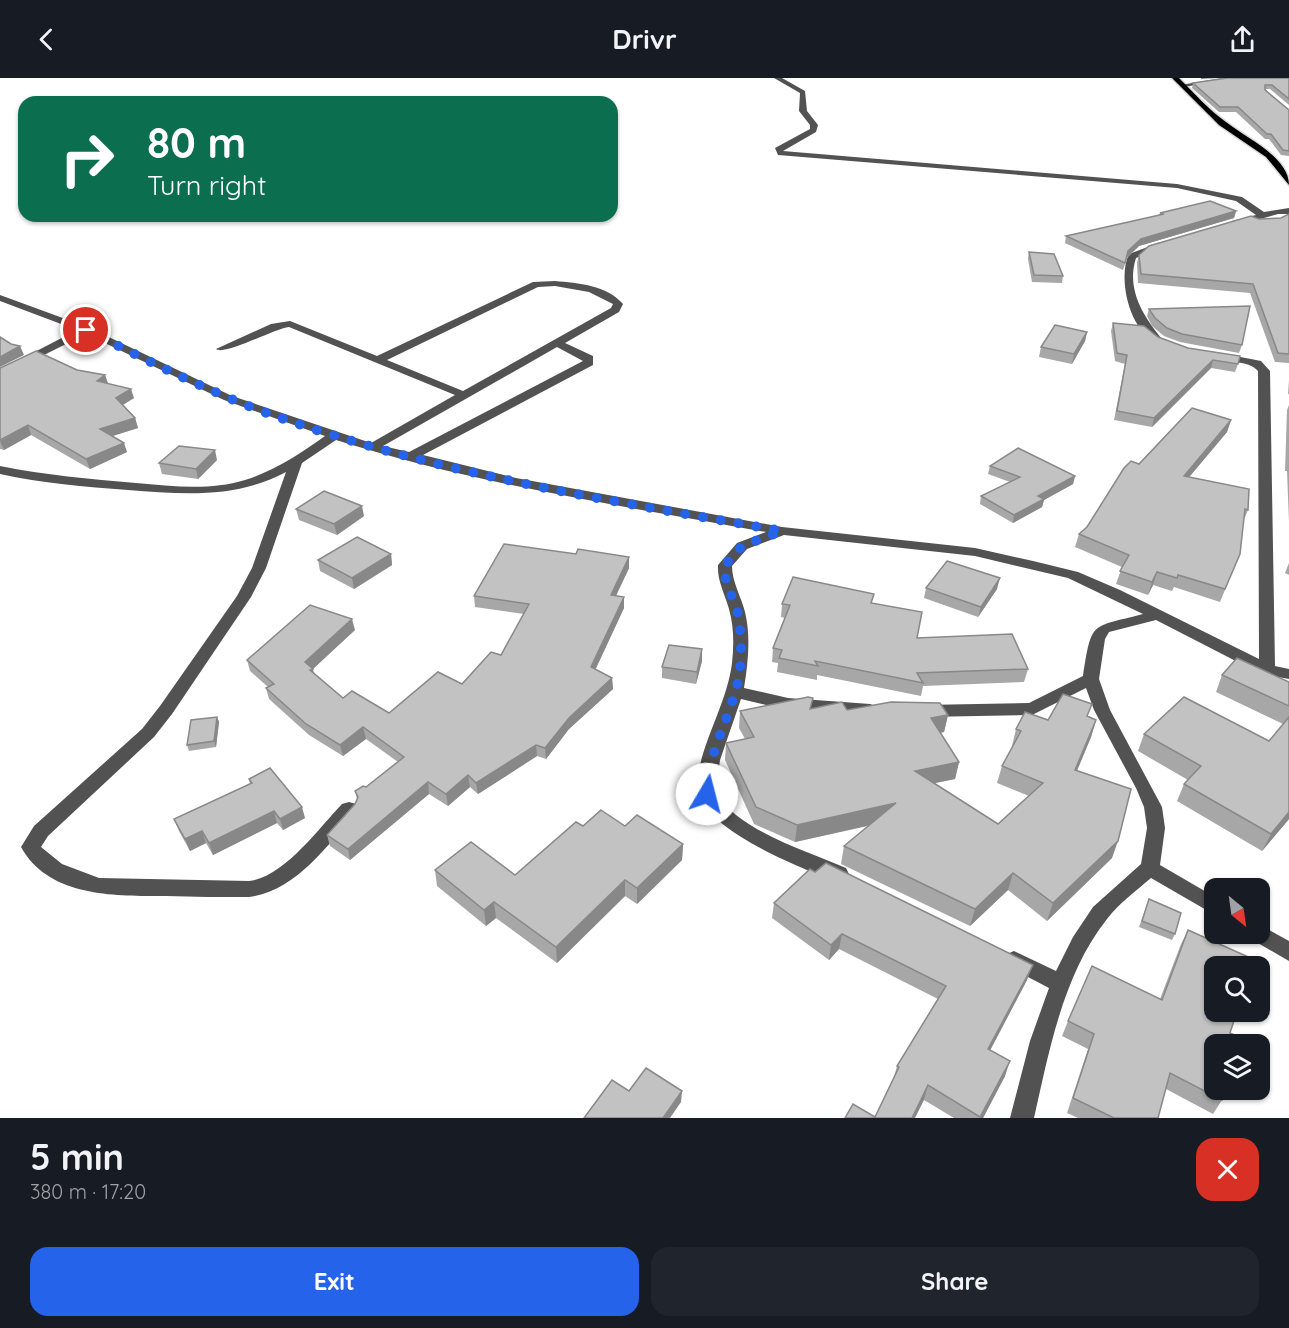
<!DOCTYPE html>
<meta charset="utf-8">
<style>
:root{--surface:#171b24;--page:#20242c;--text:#f1f3f6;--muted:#9ea1a6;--accent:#2563eb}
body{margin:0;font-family:Quicksand,sans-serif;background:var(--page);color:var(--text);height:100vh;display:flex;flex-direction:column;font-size:22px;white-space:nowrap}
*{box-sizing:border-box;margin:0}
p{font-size:20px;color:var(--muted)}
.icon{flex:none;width:33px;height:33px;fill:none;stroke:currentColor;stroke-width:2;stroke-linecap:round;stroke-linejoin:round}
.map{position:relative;height:1040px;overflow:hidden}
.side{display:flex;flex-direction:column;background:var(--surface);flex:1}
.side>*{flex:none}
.hud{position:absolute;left:18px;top:18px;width:600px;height:126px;border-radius:18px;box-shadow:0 2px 4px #0004;background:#0b6e4f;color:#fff;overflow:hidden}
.needle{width:39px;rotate:151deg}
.buttons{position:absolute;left:1204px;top:800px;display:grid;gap:12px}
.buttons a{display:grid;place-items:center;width:66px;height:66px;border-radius:12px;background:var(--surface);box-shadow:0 2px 4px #0004;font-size:30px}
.pin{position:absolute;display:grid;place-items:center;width:51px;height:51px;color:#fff;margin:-26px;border:3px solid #fff;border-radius:50%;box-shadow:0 2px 6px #0007}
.me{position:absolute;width:66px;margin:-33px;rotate:8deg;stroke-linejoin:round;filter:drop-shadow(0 0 4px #0008)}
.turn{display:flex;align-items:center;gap:21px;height:126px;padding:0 30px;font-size:27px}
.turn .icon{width:78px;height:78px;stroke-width:2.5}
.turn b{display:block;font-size:42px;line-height:51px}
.round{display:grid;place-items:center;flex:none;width:63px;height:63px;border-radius:18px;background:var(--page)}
.summary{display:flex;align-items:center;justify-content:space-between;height:102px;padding:0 30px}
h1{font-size:36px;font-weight:800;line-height:45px}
.action{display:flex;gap:12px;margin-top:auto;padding:12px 30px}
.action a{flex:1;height:69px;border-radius:18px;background:var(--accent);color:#fff;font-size:24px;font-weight:800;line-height:69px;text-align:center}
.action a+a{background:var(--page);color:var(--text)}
header{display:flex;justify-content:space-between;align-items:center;height:78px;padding:0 30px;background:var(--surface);font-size:27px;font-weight:800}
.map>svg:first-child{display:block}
</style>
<header><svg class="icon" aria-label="back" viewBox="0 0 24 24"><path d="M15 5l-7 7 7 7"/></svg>Drivr<svg class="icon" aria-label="share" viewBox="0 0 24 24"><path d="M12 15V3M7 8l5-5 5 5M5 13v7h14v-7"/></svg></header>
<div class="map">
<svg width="1289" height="1040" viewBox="0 0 1289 1040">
<rect width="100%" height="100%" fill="#fff"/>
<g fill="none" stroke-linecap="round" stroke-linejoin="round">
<defs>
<path id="major" d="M1172 0H1179C1194 15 1209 32 1226 44 1246 60 1289 79 1289 107L1266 79 1219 47Z"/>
</defs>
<use href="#major" stroke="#dbdbdb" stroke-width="3"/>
<g fill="#525252" fill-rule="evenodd">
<path d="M774 0H782L805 13 807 33 818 47 816 54 783 73 1177 106 1242 119 1264 134 1289 130V136H1278L1235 148 1231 145 1232 143 1256 137 1236 123 1177 110 778 77 775 70 810 51V47L799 33 800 15Z"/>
<path d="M1223 0H1241L1183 9 1180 7Z"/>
<path d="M1161 164 1169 166 1136 180C1126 211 1143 238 1162 261L1157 264C1130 255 1117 200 1129 176Z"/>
<path d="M555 203C578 205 607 207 623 226L619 234 565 265 593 278V287L423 377 516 400 782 449 975 470 1033 483 1078 494 1120 512 1259 581 1258 293C1248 281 1227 287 1214 278L1220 275 1261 283 1270 293 1275 588 1289 591V601L1261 596 1156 542 1109 554 1105 561 1099 601 1110 632 1162 729 1165 750 1160 787 1215 819V837L1151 800C1136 813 1119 825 1107 841 1063 896 1049 974 1034 1040H1010L1030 963 1049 910 1007 888 1004 882 1007 876 1014 873 1056 893 1073 859 1093 829 1141 786 1147 750 1144 729 1136 710 1094 632 1086 610 1032 637 924 639 918 637 916 633 918 629 924 627 1029 625 1083 598C1092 542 1090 550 1143 536L1068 500 975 478 784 457 747 471 732 488C732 504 741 518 745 534 751 559 748 585 744 610L788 620 870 626 876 628 878 632 876 636 870 638 788 632 741 621 720 682 716 715C739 753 807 773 846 790L849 796 846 802 839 804C806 793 696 749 697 708 699 667 727 627 732 585 734 567 734 549 729 531 725 516 717 503 718 487L737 465 766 454C622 428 475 406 336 362L302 385 266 490 251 519 172 636 154 659 48 758 41 769 62 786 99 800 249 803C284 799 318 751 342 726L349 724 356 726 358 731 356 736C325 769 296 813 249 819 221 819 194 819 166 818 117 818 49 820 21 769L34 748 142 651 160 628 237 518 252 490 286 394C235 421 184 416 128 412 85 409 42 405 0 396V388C45 397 90 401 136 405 172 408 209 413 245 402 274 393 300 376 325 358L224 322 86 256 0 299V292L77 252 0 223V217L90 250 232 318 371 365 455 317 289 249C273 251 225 278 216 271L271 246 290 243 377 278 533 204ZM555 208 589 214 613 226 611 230 463 313 387 282 538 209ZM557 269 583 283 409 374 383 368Z"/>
<path d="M1260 847 1289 863V883L1251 861 1248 855H1260Z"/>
</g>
<use href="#major" fill="#000" fill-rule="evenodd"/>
</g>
<g fill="#a7a7a7">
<path d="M1289 0V27L1270 11H1265L1289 32V78L1281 77 1269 61H1265L1236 34H1219L1192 10 1193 5Z"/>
<path d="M1236 133 1234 140 1139 168 1127 180 1123 192 1065 165 1066 158 1159 138 1160 135Z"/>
<path d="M1289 136V285L1275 284 1250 215 1138 205 1137 185 1139 177 1259 141 1281 140Z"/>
<path d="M1029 174 1063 198 1062 205 1032 204 1028 181Z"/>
<path d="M1149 231 1242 267 1239 275 1180 264 1164 258 1152 248 1147 238Z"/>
<path d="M1113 245 1188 270 1238 286 1235 294 1211 290 1152 349 1114 342 1125 286 1115 283 1111 253Z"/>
<path d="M1087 254 1085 263 1072 286 1039 279 1041 269Z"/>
<path d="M0 290 77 292 105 297 108 305 134 320 123 327 135 340 138 350 112 358 127 374 90 391 31 357 4 372 0 371Z"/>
<path d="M1289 302V316H1288Z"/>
<path d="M1289 327V444L1287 393H1285L1287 332Z"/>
<path d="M1231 342 1227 354 1189 399 1248 432 1243 444 1240 476 1220 524 1174 509 1172 513 1153 507 1148 517 1116 506 1122 489 1075 469 1079 456 1087 449 1139 386Z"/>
<path d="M217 382 198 401 162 396 159 385Z"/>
<path d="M990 388 1075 398 1073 406 1044 422 1042 429 1013 445 980 426 981 418 1010 404 988 396Z"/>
<path d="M296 431 364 438 337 457 299 442Z"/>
<path d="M391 476 392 487 354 511 320 493 318 482Z"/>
<path d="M576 476 629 479V490L616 518 624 530 595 592 612 600 613 611 569 651 546 681 537 678 478 716 470 709 448 728 429 716 350 782 330 768 327 757 355 726 357 721 355 713 366 709 398 684 366 661 343 678 309 657 269 621 266 610 268 609 250 593 247 582 355 552 312 591 314 595 343 620 389 635 462 606 501 577 524 536 475 529 474 518Z"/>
<path d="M1289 485V497L1285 495Z"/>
<path d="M926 510 997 511 978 539 924 520Z"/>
<path d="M873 525 917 560 1028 591 1024 604 923 608 921 618 817 597V602L777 594 778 585 772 584 773 570 785 540 781 539 782 526Z"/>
<path d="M702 571V583L696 606 662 600V589Z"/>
<path d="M1222 597 1289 604V741L1262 773 1177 723 1184 706 1188 702 1138 673 1144 656 1269 663 1283 646 1216 614Z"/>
<path d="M812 630 948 637 944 654 940 655 959 684 955 701 934 705 998 746 1029 718 997 705 1002 688 1013 668H1012L1016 651 1048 642 1088 639 1096 642 1091 659 1077 693 1112 780 1047 843 1008 812 970 848 841 786 844 768 868 748 795 764 754 746 725 682 726 665 745 661 739 650 740 633Z"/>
<path d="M217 639 219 644 216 669 189 673 187 667Z"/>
<path d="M249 701 305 740 283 752 277 745 213 777 206 765 190 773 179 753 174 741 250 706Z"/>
<path d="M583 748H625L683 766 682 782 637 826 625 818 557 885 496 840 486 848 437 808 435 792 515 797Z"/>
<path d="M815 794 1027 902 990 972 1005 998 983 1040H954L924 1022 875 1039 894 999 897 988 938 921 839 871 829 882 772 840 774 825Z"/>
<path d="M1149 821 1175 856 1172 862 1139 849Z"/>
<path d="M1188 852 1215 888 1230 955 1222 1022 1213 1036 1166 1011 1158 1040H1078L1067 1035 1088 971 1062 958 1068 943 1160 921 1181 866Z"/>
</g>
<g fill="#888">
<path d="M1201 0H1219L1201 1Z"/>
<path d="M1236 133 1234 140 1139 168 1126 180 1128 173 1141 161Z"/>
<path d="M1087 254 1085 263 1072 286 1074 276Z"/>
<path d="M20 268 24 277 0 289V279Z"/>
<path d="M1213 282 1211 290 1152 349 1154 340Z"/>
<path d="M105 297 108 306 97 303Z"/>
<path d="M131 311 134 320 119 329 116 320Z"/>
<path d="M135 340 138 350 103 361 100 351Z"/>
<path d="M1231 342 1227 354 1180 410 1184 398Z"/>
<path d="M28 347 31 357 4 372 0 363Z"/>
<path d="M124 365 127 374 90 391 86 381Z"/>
<path d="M215 372 217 382 198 401 196 391Z"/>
<path d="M1075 398 1073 406 1044 422 1042 429 1013 445 1014 437 1038 418Z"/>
<path d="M362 428 364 438 337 457 334 446Z"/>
<path d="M391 476 392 487 354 511 352 500Z"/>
<path d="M629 479V490L611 528V517Z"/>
<path d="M1157 494 1153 507 1148 517 1152 504Z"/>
<path d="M1000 500 997 511 978 539 981 529Z"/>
<path d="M624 519V530L591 601V589Z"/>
<path d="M352 541 355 552 312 592 313 591 315 602 305 584Z"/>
<path d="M702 571V583L696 606 697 594Z"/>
<path d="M612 600 613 611 569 651 546 681 545 670 569 640Z"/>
<path d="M948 637 944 654 927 657 931 640Z"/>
<path d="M217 639 219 644 216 669 214 663Z"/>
<path d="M1096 642 1091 659 1070 709 1075 692Z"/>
<path d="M363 649 366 661 343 678 340 667Z"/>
<path d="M536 667 537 678 478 716 476 705Z"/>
<path d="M959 684 955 701 911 710 915 693Z"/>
<path d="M468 697 470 709 448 728 446 716Z"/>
<path d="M428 704 429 716 350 782 348 771Z"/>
<path d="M896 725 892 742 795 764 797 747Z"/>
<path d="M302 729 305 740 283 752 280 741Z"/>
<path d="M274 733 277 745 213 777 209 765Z"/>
<path d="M1289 734V741L1262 773 1271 756Z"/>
<path d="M202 753 206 765 190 773 185 761Z"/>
<path d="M1118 763 1112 780 1047 843 1053 825Z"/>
<path d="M683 766 682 782 637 826V810Z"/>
<path d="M1013 795 1008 812 970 848 975 831Z"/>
<path d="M625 802V818L557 885 556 869Z"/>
<path d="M494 824 496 840 486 848 484 832Z"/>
<path d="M842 856 839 871 829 882 831 867Z"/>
<path d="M1033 887 1027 902 983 986 988 971Z"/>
<path d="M1010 983 1005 998 983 1040H980Z"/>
<path d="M928 1007 924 1022 915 1040H912Z"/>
<path d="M682 1013 681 1024 670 1040H663Z"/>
</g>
<g fill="#c2c2c2" stroke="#888" stroke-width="1.5">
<path d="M1227 0H1289V21L1272 7H1265V12L1289 32V73L1283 72 1271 56H1267L1238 29H1220L1193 5Z"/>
<path d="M1210 123 1236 133 1141 161 1128 173 1125 185 1066 158 1164 136 1160 135Z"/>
<path d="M1289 136V276L1278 275 1253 206 1141 196 1139 177 1149 168 1251 138 1259 141 1281 140Z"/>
<path d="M1029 174 1054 176 1063 198 1034 197Z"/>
<path d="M1250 228 1242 267 1182 256 1167 250 1155 240 1149 231Z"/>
<path d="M1113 245 1144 248 1158 259 1188 270 1240 278 1238 286 1213 282 1154 340 1117 333 1127 277 1117 275Z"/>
<path d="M1055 247 1087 254 1074 276 1041 269Z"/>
<path d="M0 259 11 266 20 268 0 279Z"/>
<path d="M36 273 77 292 105 297 97 303 131 311 116 320 135 340 100 351 124 365 86 381 28 347 0 362V290Z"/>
<path d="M1192 330 1231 342 1184 398 1249 411 1248 432 1245 431 1240 476 1225 511 1178 497 1177 500 1157 494 1152 504 1120 493 1129 477 1079 456 1087 449 1124 390 1131 383 1139 386Z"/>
<path d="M179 368 215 372 196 391 159 385Z"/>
<path d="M1018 370 1075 398 1038 418 1044 421 1014 437 981 418 1020 399 990 388Z"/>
<path d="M324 413 362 428 334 446 296 431Z"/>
<path d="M357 459 391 476 352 500 318 482Z"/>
<path d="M504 466 576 476 578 471 629 479 611 517 624 519 591 589 612 600 569 640 545 670 536 667 476 705 468 697 446 716 428 704 348 771 327 757 355 726 358 719 355 713 363 708 366 709 404 679 363 649 340 667 306 646 266 610 274 606 247 582 310 527 352 541 305 584 313 591 310 592 343 620 352 613 389 635 438 594 462 606 491 574 501 577 529 526 474 518Z"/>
<path d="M947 483 1000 500 981 529 926 510Z"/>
<path d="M793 499 874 516 871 525 922 534 917 560 1012 556 1028 591 917 595 923 605 815 583 818 588 779 580 782 572 773 570 790 527 782 526Z"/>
<path d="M669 567 702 571 697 594 662 589Z"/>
<path d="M1237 580 1289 604V628L1222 597Z"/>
<path d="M1063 616 1092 626 1087 638 1096 642 1075 692 1131 711 1118 763 1053 825 1013 795 975 831 844 768 896 725 797 747 756 729 726 665 754 659 740 633 808 619 813 620 810 631 842 624 847 632 891 624 940 625 948 637 931 640 959 684 915 693 998 746 1043 705 1002 688 1021 653 1016 651 1025 634 1048 642Z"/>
<path d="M1184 619 1269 663 1289 639V734L1271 756 1184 706 1201 688 1144 656Z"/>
<path d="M217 639 214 663 187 667 191 642Z"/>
<path d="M270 690 302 729 280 741 274 733 209 765 202 753 185 761 174 741 252 705 249 701Z"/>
<path d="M601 732 625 748 637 737 683 766 637 810 625 802 556 869 494 824 484 832 435 792 471 764 515 797 576 744 583 748Z"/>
<path d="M826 785 1033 887 988 971 1010 983 980 1039 928 1007 912 1040H845L853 1026 875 1039 899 989 897 988 946 908 842 856 831 867 774 825 810 791 815 794Z"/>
<path d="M1149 821 1181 835 1175 856 1142 843Z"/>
<path d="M1188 852 1264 886 1260 900V888H1215V933H1237L1230 955 1241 960 1239 966H1215V1011H1225L1222 1022 1170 995 1158 1040H1114L1073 1020 1094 956 1068 943 1092 888 1162 922Z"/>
<path d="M646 990 682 1013 663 1040H584L612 1002 629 1013Z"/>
</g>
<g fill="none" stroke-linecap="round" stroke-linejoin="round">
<path stroke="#2563eb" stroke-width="10" stroke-dasharray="0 18" d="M86 252C145 281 203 311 264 334 431 395 607 422 782 453L742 468 725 487C723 505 734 519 738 536 741 553 742 574 740 591 735 634 706 674 707 716"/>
</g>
</svg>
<div class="buttons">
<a><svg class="needle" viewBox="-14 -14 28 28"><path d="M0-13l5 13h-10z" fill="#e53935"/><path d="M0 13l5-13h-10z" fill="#9ea1a6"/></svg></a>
<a><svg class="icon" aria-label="search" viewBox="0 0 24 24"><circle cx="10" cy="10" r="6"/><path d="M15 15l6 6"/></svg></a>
<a><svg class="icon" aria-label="layers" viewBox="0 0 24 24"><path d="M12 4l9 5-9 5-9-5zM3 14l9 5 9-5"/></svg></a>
</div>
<div class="pin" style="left:86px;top:252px;background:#d93025"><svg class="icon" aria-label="arrive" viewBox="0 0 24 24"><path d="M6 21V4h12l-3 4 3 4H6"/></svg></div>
<svg class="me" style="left:707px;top:716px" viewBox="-20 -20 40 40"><circle r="19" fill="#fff"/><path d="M0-13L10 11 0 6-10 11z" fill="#2563eb"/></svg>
<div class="hud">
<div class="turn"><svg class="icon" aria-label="right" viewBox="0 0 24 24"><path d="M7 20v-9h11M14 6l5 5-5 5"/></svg><div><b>80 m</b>Turn right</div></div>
</div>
</div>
<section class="side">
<div class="summary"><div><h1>5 min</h1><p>380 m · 17:20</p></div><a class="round" style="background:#d93025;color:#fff"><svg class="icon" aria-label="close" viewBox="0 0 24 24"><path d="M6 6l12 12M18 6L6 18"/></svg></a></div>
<div class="action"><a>Exit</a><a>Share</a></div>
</section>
